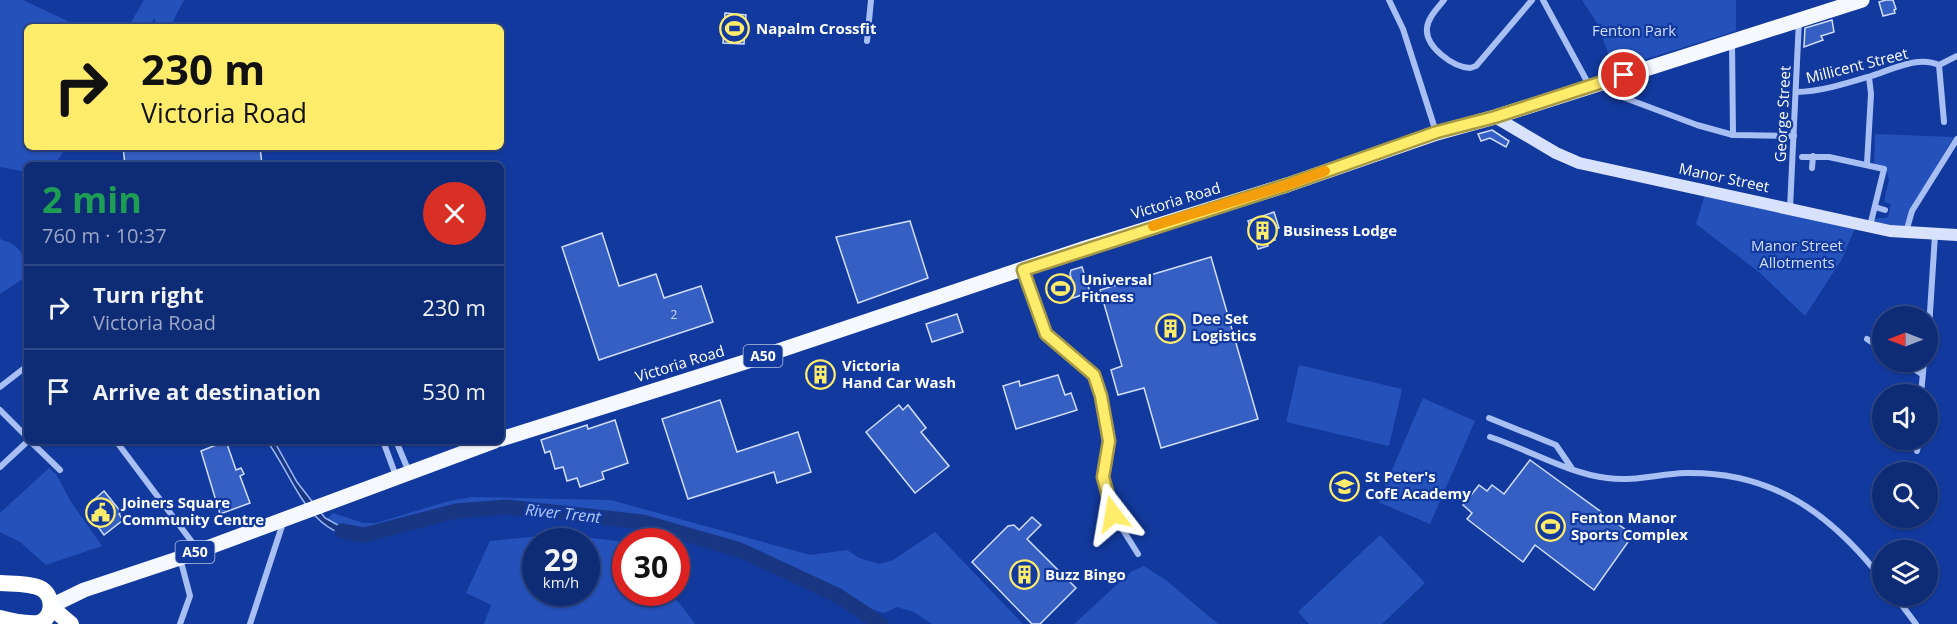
<!DOCTYPE html>
<meta charset="utf-8">
<style>
:root{--surface:#0e2b76;--page:#1c377e;--text:#f1f3f6;--muted:#9ba7c5;--line:#2e4788}
body{margin:0;font-family:"Open Sans",sans-serif;background:var(--page);color:var(--text);height:100vh;display:flex;flex-direction:column;font-size:22px;white-space:nowrap}
*{box-sizing:border-box;margin:0}
p{font-size:20px;color:var(--muted)}
.icon{flex:none;width:33px;height:33px;fill:none;stroke:currentColor;stroke-width:2;stroke-linecap:round;stroke-linejoin:round}
.map{position:relative;flex:1;overflow:hidden}
.sheet{position:absolute;left:24px;top:162px;width:480px;height:282px;display:flex;flex-direction:column;background:var(--surface);border-radius:9px;box-shadow:0 2px 4px #0004,0 0 0 2px var(--line)}
.sheet>*{flex:none}
.hud{position:absolute;left:24px;top:24px;width:480px;height:126px;border-radius:9px;box-shadow:0 2px 4px #0004,0 0 0 2px var(--line);background:#ffec6b;color:#111;overflow:hidden}
.needle{width:39px;rotate:270deg}
.buttons{position:absolute;left:1872px;top:306px;display:grid;gap:12px}
.buttons a{display:grid;place-items:center;width:66px;height:66px;border-radius:50%;background:var(--surface);box-shadow:0 2px 4px #0004,0 0 0 2px var(--line);font-size:30px}
.speed{position:absolute;left:522px;top:528px;display:flex;gap:12px;font-size:30px;font-weight:700;text-align:center}
.speed>*{display:grid;place-content:center;width:78px;height:78px;border-radius:50%;background:var(--surface);box-shadow:0 2px 4px #0004,0 0 0 2px var(--line);line-height:1}
.speed small{font-size:15px;font-weight:400}
.speed .limit{border:9px solid #d22;background:#fff;color:#111}
.pin{position:absolute;display:grid;place-items:center;width:51px;height:51px;color:#fff;margin:-26px;border:3px solid #fff;border-radius:50%;box-shadow:0 2px 6px #0007}
.me{position:absolute;width:66px;margin:-33px;rotate:346deg;stroke-linejoin:round;filter:drop-shadow(0 0 4px #0008)}
.turn{display:flex;align-items:center;gap:21px;height:126px;padding:0 18px;font-size:27px}
.turn .icon{width:78px;height:78px;stroke-width:2.5}
.turn b{display:block;font-size:42px;line-height:51px}
.round{display:grid;place-items:center;flex:none;width:63px;height:63px;border-radius:32px;background:var(--page)}
.head{display:flex;align-items:center;justify-content:space-between;height:102px;padding:0 18px}
h1{font-size:36px;font-weight:700;line-height:45px;color:#1e9e55}
ul{padding:0;list-style:none}
li{display:flex;align-items:center;gap:18px;height:84px;padding:0 18px;border-top:2px solid var(--line)}
li div{flex:1}
li b{display:block;font-size:22px}
li em{font-style:normal}
.map>svg:first-child{display:block}
</style>
<div class="map">
<svg width="1957" height="624" viewBox="0 0 1957 624">
<rect width="100%" height="100%" fill="#12399d"/>
<g fill="#2551bb" fill-rule="evenodd">
<path d="M0 0H23L80 27H27V147H67L54 165H27V172L0 167Z"/>
<path d="M144 0H184L170 27H156L155 18 145 27H135L131 22Z"/>
<path d="M1582 0H1736V31L1614 69 1597 23Z"/>
<path d="M1875 134 1954 137 1910 211 1904 226 1873 225 1874 219 1888 217 1891 204 1884 202 1889 179 1886 169 1874 165Z"/>
<path d="M1705 195 1855 228 1842 259 1805 316 1760 273 1696 224Z"/>
<path d="M0 239C20 245 27 256 27 276L0 294Z"/>
<path d="M1299 365 1402 389 1389 446 1286 422Z"/>
<path d="M1423 398 1475 421 1430 524 1378 502Z"/>
<path d="M49 468 56 474 71 502 102 546 46 565 20 542 0 532V513Z"/>
<path d="M472 497 611 500 810 555 847 550 859 558 880 564 893 560 935 532 1023 624H932L914 612 897 607 884 613 868 608 814 578 738 546 690 530 641 517 606 511 492 505 453 508 393 525 356 531 345 529 327 519 333 513 363 523H376L449 501Z"/>
<path d="M559 534 625 542 626 592C669 592 669 587 695 624H484L491 605 466 593 490 541ZM536 542H586V592H536Z"/>
<path d="M1380 535 1425 583 1382 624H1309L1298 612Z"/>
<path d="M1144 566 1167 581 1218 624H1074L1132 571Z"/>
</g>
<path fill="#193683" stroke="#9ab7f7" stroke-width="1.5" d="M267 441H274L297 482 325 518 345 529 356 531 364 538C308 537 295 479 267 441Z"/>
<g fill="none" stroke-linecap="round" stroke-linejoin="round">
<path stroke="#193683" stroke-width="15" d="M342 531 364 535 456 511 507 507 643 522 740 550 837 595 881 624"/>
</g>
<g fill="#365fc3" stroke="#d1defe" stroke-width="1.5">
<path d="M1886 0H1893L1896 9 1894 10 1895 13 1883 16 1879 2Z"/>
<path d="M725 13 746 15 744 44 723 43Z"/>
<path d="M1832 20 1834 32 1821 36 1823 40 1804 47 1805 28Z"/>
<path d="M1492 130 1509 141 1506 147 1490 138 1481 141 1478 134Z"/>
<path d="M123 147H260L262 165H125Z"/>
<path d="M1274 212 1279 228 1272 230 1275 240 1267 242 1268 246 1258 249 1248 221Z"/>
<path d="M910 221 928 278 858 303 836 237Z"/>
<path d="M602 233 619 286 656 274 664 298 701 286 713 322 599 360 562 247Z"/>
<path d="M1211 257 1258 419 1161 448 1144 388 1118 395 1111 370 1122 366 1100 290Z"/>
<path d="M1082 267 1090 292 1073 298 1071 292 1075 291 1070 274 1071 270Z"/>
<path d="M957 314 963 332 932 342 926 324Z"/>
<path d="M1058 375 1065 395 1071 393 1077 410 1016 429 1003 386 1019 381 1020 386Z"/>
<path d="M720 400 737 452 798 432 811 472 777 483 774 472 688 499 662 419Z"/>
<path d="M899 405 903 410 908 405 926 428 921 432 949 466 915 493 866 432Z"/>
<path d="M615 420 628 463 602 472 604 479 580 487 577 478 567 481 563 467 555 469 550 451 545 453 541 440 587 425 588 429Z"/>
<path d="M226 441 236 470 241 468 244 474 240 476 250 503 220 514 201 451Z"/>
<path d="M1530 460 1633 535 1594 590 1535 545 1523 562 1467 519 1472 513 1463 505 1479 485 1487 491 1492 485 1504 494Z"/>
<path d="M104 491 121 512 119 514 123 520 104 535 87 512 92 508 89 504Z"/>
<path d="M1032 517 1041 525 1027 539 1076 588 1040 624H1032L972 562 1008 526 1014 525 1019 530Z"/>
</g>
<g fill="none" stroke-linecap="round" stroke-linejoin="round">
<g stroke="#a8bff4" stroke-width="6">
<path d="M1389 0 1403 29 1436 132"/>
<path d="M1444 0C1438 8 1428 17 1427 28 1425 47 1453 67 1470 68L1476 66 1532 0"/>
<path d="M1543 0 1589 85"/>
<path d="M867 41 871 0"/>
<path d="M1732 43 1733 135"/>
<path d="M1939 65 1944 122"/>
<path d="M1606 84 1617 95 1697 125 1733 135 1794 136"/>
<path d="M1796 92C1820 92 1848 83 1871 76 1891 70 1918 55 1939 65L1957 56"/>
<path d="M1802 157H1829L1884 169 1870 226"/>
<path d="M1867 164 1871 94 1869 77"/>
<path d="M1812 168 1813 156"/>
<path d="M1875 207 1885 210"/>
<path d="M1790 208 1799 20"/>
<path d="M1906 232 1912 211 1957 139"/>
<path d="M1023 270 1046 334 1094 375 1101 396 1109 441 1103 477 1113 514 1138 554"/>
<path d="M1867 339 1882 349"/>
<path d="M1928 343 1935 235"/>
<path d="M1902 362 1922 374"/>
<path d="M0 387 27 366"/>
<path d="M1921 394 1924 362"/>
<path d="M0 410 27 437"/>
<path d="M1489 418 1556 445 1571 467"/>
<path d="M1490 437C1527 449 1570 474 1607 478 1633 482 1659 474 1685 473 1772 471 1830 513 1882 579"/>
<path d="M30 441 60 470"/>
<path d="M116 441 198 550"/>
<path d="M383 441 396 476"/>
<path d="M396 441 409 472"/>
<path d="M1917 451 1919 440"/>
<path d="M0 467 28 441"/>
<path d="M180 558 190 596 180 624"/>
<path d="M1895 596 1916 624"/>
<path d="M250 624 283 523"/>
</g>
<path stroke="#d8e2fd" stroke-width="12" d="M1495 117 1556 153 1579 163 1890 231 1957 235"/>
<g stroke="#f5f8ff" stroke-width="15">
<path d="M501 439 745 362 1085 248 1287 185 1437 133 1495 117 1862 0"/>
<path d="M51 606 84 590 180 558 495 441"/>
</g>
<g stroke="#fff" stroke-width="16">
<path d="M0 583C12 584 31 583 42 589 55 598 53 619 38 623 26 624 11 621 0 618"/>
<path d="M51 607 71 624"/>
</g>
</g>
<g fill="none" stroke-linecap="round" stroke-linejoin="round">
<defs>
<path id="route" d="M1113 514 1103 477 1109 441 1101 396 1094 375 1046 334 1023 270 1287 185 1437 132 1495 117 1624 75"/>
</defs>
<use href="#route" stroke="#a69946" stroke-width="15"/>
<use href="#route" stroke="#ffec6b" stroke-width="10"/>
<path stroke="#f59e0b" stroke-width="10" d="M1153 226 1287 185 1325 171"/>
</g>
<defs>
<symbol id="stadium-ring" viewBox="-11 -11 22 22"><circle r="9.5" fill="#12399d" stroke="#ffec6b" stroke-width="1.5"/><path d="M0-5a6.5 5 0 1 0 0 10a6.5 5 0 1 0 0-10ZM-3.5-1.8h7v3.6h-7Z" fill="#ffec6b"/></symbol>
<symbol id="building-ring" viewBox="-11 -11 22 22"><circle r="9.5" fill="#12399d" stroke="#ffec6b" stroke-width="1.5"/><path d="M-4-6H4V6H1V3H-1V6H-4ZM-2.5-4.3h1.7v1.8h-1.7ZM.8-4.3h1.7v1.8H.8ZM-2.5-1h1.7V.8h-1.7ZM.8-1h1.7V.8H.8Z" fill="#ffec6b"/></symbol>
<symbol id="school-ring" viewBox="-11 -11 22 22"><circle r="9.5" fill="#12399d" stroke="#ffec6b" stroke-width="1.5"/><path d="M0-5L7-2L0 1L-7-2ZM-4 1L0 2.5L4 1V4Q0 6-4 4Z" fill="#ffec6b"/></symbol>
<symbol id="civic-ring" viewBox="-11 -11 22 22"><circle r="9.5" fill="#12399d" stroke="#ffec6b" stroke-width="1.5"/><path d="M-.6-6.5H3V-4.5H.6V-3L4-1V1h2V6H-6V1h2V-1L-.6-3ZM-1.2 2.5V6h2.4V2.5Z" fill="#ffec6b"/></symbol>
</defs>
<g fill-rule="evenodd">
<use href="#stadium-ring" x="718" y="12" width="33" height="33"/>
<use href="#building-ring" x="1246" y="214" width="33" height="33"/>
<use href="#stadium-ring" x="1044" y="272" width="33" height="33"/>
<use href="#building-ring" x="1154" y="312" width="33" height="33"/>
<use href="#building-ring" x="804" y="358" width="33" height="33"/>
<use href="#school-ring" x="1328" y="470" width="33" height="33"/>
<use href="#civic-ring" x="84" y="496" width="33" height="33"/>
<use href="#stadium-ring" x="1534" y="510" width="33" height="33"/>
<use href="#building-ring" x="1008" y="558" width="33" height="33"/>
</g>
<g text-anchor="middle" stroke-width="4.5" stroke-linejoin="round" paint-order="stroke">
<g font-size="12" fill="#cdd7f0">
<text x="674" y="319">2</text>
</g>
<g fill="#12399d" stroke="#b8c4e2" stroke-width="1.5">
<rect x="743.5" y="345" width="39" height="22" rx="4.5"/>
<rect x="175.5" y="541" width="39" height="22" rx="4.5"/>
</g>
<g font-size="14" font-weight="bold" fill="#fff">
<text x="763" y="361">A50</text>
<text x="195" y="557">A50</text>
</g>
<g font-size="15" font-weight="bold" fill="#fff" stroke="#12399d" text-anchor="start">
<text x="756" y="34">Napalm Crossfit</text>
<text x="1283" y="236">Business Lodge</text>
<text x="1081" y="285">Universal<tspan x="1081" dy="17">Fitness</tspan></text>
<text x="1192" y="324">Dee Set<tspan x="1192" dy="17">Logistics</tspan></text>
<text x="842" y="371">Victoria<tspan x="842" dy="17">Hand Car Wash</tspan></text>
<text x="1365" y="482">St Peter's<tspan x="1365" dy="17">CofE Academy</tspan></text>
<text x="122" y="508">Joiners Square<tspan x="122" dy="17">Community Centre</tspan></text>
<text x="1571" y="523">Fenton Manor<tspan x="1571" dy="17">Sports Complex</tspan></text>
<text x="1045" y="580">Buzz Bingo</text>
</g>
<g font-size="15" fill="#d1defe" stroke="#12399d">
<text x="1634" y="36">Fenton Park</text>
<text x="1797" y="251">Manor Street<tspan x="1797" dy="17">Allotments</tspan></text>
</g>
<g font-size="15" fill="#fff" stroke="#12399d">
<text transform="translate(1857 66) rotate(-14)" y="5">Millicent Street</text>
<text transform="translate(1783 114) rotate(-87)" y="5">George Street</text>
<text transform="translate(1724 178) rotate(12)" y="5">Manor Street</text>
<text transform="translate(1176 201) rotate(-17)" y="5">Victoria Road</text>
<text transform="translate(680 364) rotate(-17)" y="5">Victoria Road</text>
</g>
<g font-size="16" font-style="italic" fill="#b5cafa" stroke="#12399d">
<text transform="translate(563 513) rotate(6)" y="6">River Trent</text>
</g>
</g>
</svg>
<div class="buttons">
<a><svg class="needle" viewBox="-14 -14 28 28"><path d="M0-13l5 13h-10z" fill="#e53935"/><path d="M0 13l5-13h-10z" fill="#9ba7c5"/></svg></a>
<a><svg class="icon" aria-label="sound" viewBox="0 0 24 24"><path d="M4 9h4l5-4v14l-5-4H4zM17 9q2 3 0 6"/></svg></a>
<a><svg class="icon" aria-label="search" viewBox="0 0 24 24"><circle cx="10" cy="10" r="6"/><path d="M15 15l6 6"/></svg></a>
<a><svg class="icon" aria-label="layers" viewBox="0 0 24 24"><path d="M12 4l9 5-9 5-9-5zM3 14l9 5 9-5"/></svg></a>
</div>
<div class="speed"><div>29<small>km/h</small></div><div class="limit">30</div></div>
<div class="pin" style="left:1624px;top:75px;background:#d93025"><svg class="icon" aria-label="arrive" viewBox="0 0 24 24"><path d="M6 21V4h12l-3 4 3 4H6"/></svg></div>
<svg class="me" style="left:1113px;top:514px" viewBox="-20 -20 40 40"><path d="M0-17L14 15 0 8-14 15z" fill="#ffec6b" stroke="#fff" stroke-width="4"/></svg>
<div class="hud">
<div class="turn"><svg class="icon" aria-label="right" viewBox="0 0 24 24"><path d="M7 20v-9h11M14 6l5 5-5 5"/></svg><div><b>230 m</b>Victoria Road</div></div>
</div>
<section class="sheet">
<div class="head"><div><h1>2 min</h1><p>760 m · 10:37</p></div><a class="round" style="background:#d93025;color:#fff"><svg class="icon" aria-label="close" viewBox="0 0 24 24"><path d="M6 6l12 12M18 6L6 18"/></svg></a></div>
<ul>
<li><svg class="icon" aria-label="right" viewBox="0 0 24 24"><path d="M7 20v-9h11M14 6l5 5-5 5"/></svg><div><b>Turn right</b><p>Victoria Road</p></div><em>230 m</em></li>
<li><svg class="icon" aria-label="arrive" viewBox="0 0 24 24"><path d="M6 21V4h12l-3 4 3 4H6"/></svg><div><b>Arrive at destination</b></div><em>530 m</em></li>
</ul>
</section>
</div>
